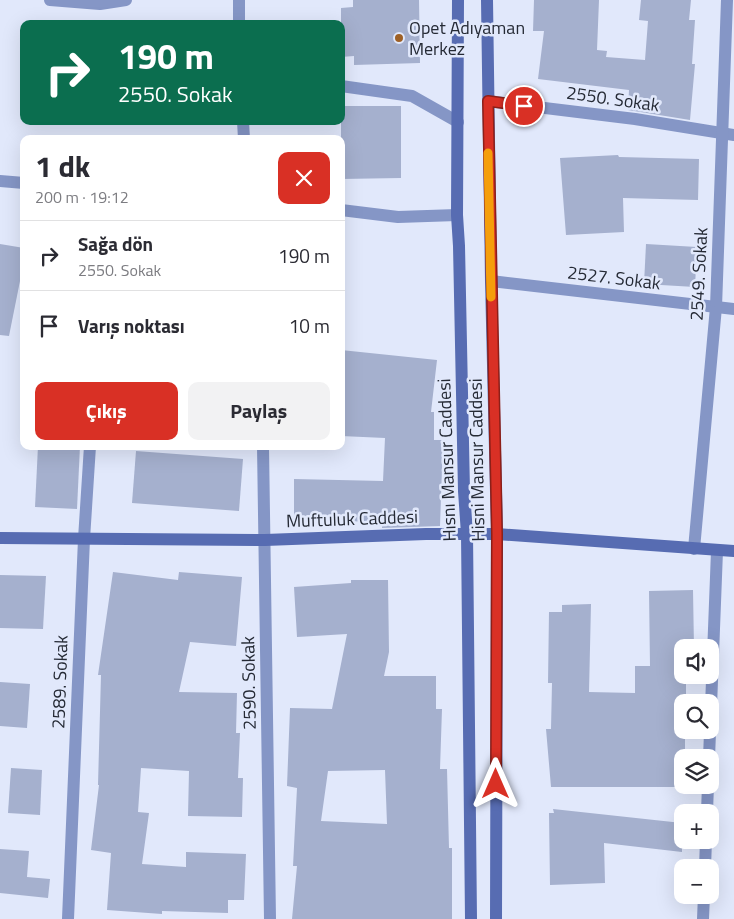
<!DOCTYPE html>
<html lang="tr">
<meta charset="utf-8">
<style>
:root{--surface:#fff;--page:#f2f2f3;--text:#2b2b33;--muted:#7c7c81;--line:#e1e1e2;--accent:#d93025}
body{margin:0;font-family:"Titillium Web",sans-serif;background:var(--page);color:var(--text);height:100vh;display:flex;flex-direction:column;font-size:19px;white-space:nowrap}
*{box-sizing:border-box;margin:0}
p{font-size:16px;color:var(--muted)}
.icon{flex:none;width:28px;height:28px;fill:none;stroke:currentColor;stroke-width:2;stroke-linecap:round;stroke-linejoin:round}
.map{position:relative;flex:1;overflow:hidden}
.sheet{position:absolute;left:20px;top:135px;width:325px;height:315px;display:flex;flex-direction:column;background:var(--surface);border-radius:10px;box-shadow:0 5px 20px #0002}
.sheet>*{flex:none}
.banner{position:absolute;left:20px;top:20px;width:325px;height:105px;border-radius:10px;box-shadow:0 5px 20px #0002;background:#0b6e4f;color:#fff;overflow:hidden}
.buttons{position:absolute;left:674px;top:639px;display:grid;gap:10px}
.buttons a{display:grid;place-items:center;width:45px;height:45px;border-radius:10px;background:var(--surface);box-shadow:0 5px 20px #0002;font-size:25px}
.pin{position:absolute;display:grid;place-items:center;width:42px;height:42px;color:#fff;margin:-21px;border:2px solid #fff;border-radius:50%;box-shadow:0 1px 5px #0007}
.me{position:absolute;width:55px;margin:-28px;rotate:0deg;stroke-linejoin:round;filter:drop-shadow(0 0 4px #0008)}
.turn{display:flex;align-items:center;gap:18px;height:105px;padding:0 15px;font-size:22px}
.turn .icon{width:65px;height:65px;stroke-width:2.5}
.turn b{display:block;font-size:35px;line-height:42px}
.round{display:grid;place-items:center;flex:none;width:52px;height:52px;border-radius:10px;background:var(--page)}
.overview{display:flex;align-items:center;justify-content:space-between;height:85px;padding:0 15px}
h1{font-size:30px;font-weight:700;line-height:38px}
.action{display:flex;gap:10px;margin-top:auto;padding:10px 15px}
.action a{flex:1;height:58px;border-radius:10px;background:var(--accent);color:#fff;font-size:20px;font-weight:700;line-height:58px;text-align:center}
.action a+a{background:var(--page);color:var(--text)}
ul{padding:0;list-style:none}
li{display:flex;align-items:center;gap:15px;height:70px;padding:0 15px;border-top:1px solid var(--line)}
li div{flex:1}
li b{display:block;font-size:19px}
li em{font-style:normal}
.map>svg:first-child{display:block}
</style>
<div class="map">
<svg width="734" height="919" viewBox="0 0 734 919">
<rect width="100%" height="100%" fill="#e1e8fb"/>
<g fill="#a5b0ce" fill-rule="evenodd">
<path d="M353 0H419L420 63 354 65V56L341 57V8L353 7Z"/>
<path d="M534 0H599L597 50 607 51 606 57 645 60 648 21 639 20 641 0H691L689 20H695L692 64H695L690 120 628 110 629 90 538 79 544 31H533Z"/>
<path d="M341 106H401V178L341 179Z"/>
<path d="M618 155 619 157 699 159 698 200 623 198 624 232 566 235 560 158Z"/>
<path d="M0 244 24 248V261L9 336 0 335Z"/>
<path d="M646 244 697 247 695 287 644 284Z"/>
<path d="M341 350 437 360 431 412H434V440H443L440 526 382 528V522L294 520V479L383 481 385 438 341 436Z"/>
<path d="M38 446H80L77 509 35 507Z"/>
<path d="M136 451 243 459 239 511 132 503Z"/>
<path d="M113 572 178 580 179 572 242 577 236 646 190 642 179 692 237 693 236 733H240L238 778H243L242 817 188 816 189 771 141 768 138 812 149 813 142 864 186 867V852L246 854 244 900H228V913L162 911V914L107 910 111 853 91 850 99 785H98L101 675H98Z"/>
<path d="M0 575 46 576 43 629 0 628Z"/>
<path d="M351 580H388L389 652 384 676H436V709H442L440 769H447L449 848H452V919H292L297 866H293L297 788 287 786 290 708 332 709 347 634 297 637 294 587 351 583ZM385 770 387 824 321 821 328 771Z"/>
<path d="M693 590 694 648H682V675H686V702H682V730H685V758H682V785H685V787H551L546 729H551L552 683H548L549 612H562V605L591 604 589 692 635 693V666H650L649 591Z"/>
<path d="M0 682 30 684 27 728 0 726Z"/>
<path d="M11 768 42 770 40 815 8 813Z"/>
<path d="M553 809 682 823V852L604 843 605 883 550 885 549 813H554Z"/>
<path d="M0 849 29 851 27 877 50 879 48 898 0 893Z"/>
</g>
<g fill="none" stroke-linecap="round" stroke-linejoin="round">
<path stroke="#8596c6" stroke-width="12" d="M341 86 412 96 458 122"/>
<g stroke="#8596c6" stroke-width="12">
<path d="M50 0 100 4 126 0"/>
<path d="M239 0V24"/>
<path d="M488 101 635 119 734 135"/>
<path d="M243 121 244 139"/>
<path d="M0 181 24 183"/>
<path d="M341 210 398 217 457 215"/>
<path d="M491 281 734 309"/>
<path d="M263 446 270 919"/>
<path d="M694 549 716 307 727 0"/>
<path d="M709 758 717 551"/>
<path d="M707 812 708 785"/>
<path d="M705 868 706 840"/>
<path d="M68 919 84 539 90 446"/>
<path d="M703 919 704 895"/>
</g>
<g stroke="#576cb2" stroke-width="12">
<path d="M458 0 457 215 459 246 464 491 467 534 471 919"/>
<path d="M487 0 491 281 497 534 496 919"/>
<path d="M0 538 265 540 426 534H497L734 551"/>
</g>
</g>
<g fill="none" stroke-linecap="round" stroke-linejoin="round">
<defs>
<path id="route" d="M496 784 497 534 488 101 524 106"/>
</defs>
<use href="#route" stroke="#8d1f18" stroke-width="12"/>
<use href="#route" stroke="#d93025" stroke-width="9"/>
<path stroke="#f59e0b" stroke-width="9" d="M488 153 491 297"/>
</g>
<circle fill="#9e6026" stroke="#e1e8fb" stroke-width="2" cx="399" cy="38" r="5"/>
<g text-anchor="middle" stroke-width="5" stroke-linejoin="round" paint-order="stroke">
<g font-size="18" fill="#252a35" stroke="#e1e8fb" text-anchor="start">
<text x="409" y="34">Opet Adıyaman<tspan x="409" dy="21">Merkez</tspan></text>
</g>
<g font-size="18" fill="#252a35" stroke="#e1e8fb">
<text transform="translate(613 99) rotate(8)" y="6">2550. Sokak</text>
<text transform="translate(699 274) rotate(-87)" y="6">2549. Sokak</text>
<text transform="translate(614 278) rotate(7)" y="6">2527. Sokak</text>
<text transform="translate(447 460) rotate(-92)" y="6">Hısnı Mansur Caddesi</text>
<text transform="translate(477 460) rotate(-91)" y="6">Hisni Mansur Caddesi</text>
<text transform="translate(352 519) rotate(-2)" y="6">Muftuluk Caddesi</text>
<text transform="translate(60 682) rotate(-88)" y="6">2589. Sokak</text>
<text transform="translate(249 683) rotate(-91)" y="6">2590. Sokak</text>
</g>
</g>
</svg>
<div class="buttons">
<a><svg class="icon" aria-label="sound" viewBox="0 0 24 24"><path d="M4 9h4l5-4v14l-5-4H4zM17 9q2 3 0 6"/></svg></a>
<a><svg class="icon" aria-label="search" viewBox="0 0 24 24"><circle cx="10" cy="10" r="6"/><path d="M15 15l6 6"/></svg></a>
<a><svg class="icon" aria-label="layers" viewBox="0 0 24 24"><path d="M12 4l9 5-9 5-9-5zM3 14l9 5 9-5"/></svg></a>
<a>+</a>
<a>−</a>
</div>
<div class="pin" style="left:524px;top:106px;background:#d93025"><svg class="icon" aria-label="arrive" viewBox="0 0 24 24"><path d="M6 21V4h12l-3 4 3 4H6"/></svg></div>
<svg class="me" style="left:496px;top:784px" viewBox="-20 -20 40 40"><path d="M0-17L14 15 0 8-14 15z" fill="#d93025" stroke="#fff" stroke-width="4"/></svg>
<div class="banner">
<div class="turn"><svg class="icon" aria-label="right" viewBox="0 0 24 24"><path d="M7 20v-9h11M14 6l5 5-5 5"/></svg><div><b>190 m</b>2550. Sokak</div></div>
</div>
<section class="sheet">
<div class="overview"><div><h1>1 dk</h1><p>200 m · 19:12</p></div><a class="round" style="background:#d93025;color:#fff"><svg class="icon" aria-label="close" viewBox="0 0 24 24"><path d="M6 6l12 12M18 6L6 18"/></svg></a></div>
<ul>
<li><svg class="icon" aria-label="right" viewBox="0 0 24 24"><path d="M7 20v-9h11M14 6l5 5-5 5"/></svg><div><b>Sağa dön</b><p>2550. Sokak</p></div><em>190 m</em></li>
<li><svg class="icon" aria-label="arrive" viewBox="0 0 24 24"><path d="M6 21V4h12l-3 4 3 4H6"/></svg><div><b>Varış noktası</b></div><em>10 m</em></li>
</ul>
<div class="action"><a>Çıkış</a><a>Paylaş</a></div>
</section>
</div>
